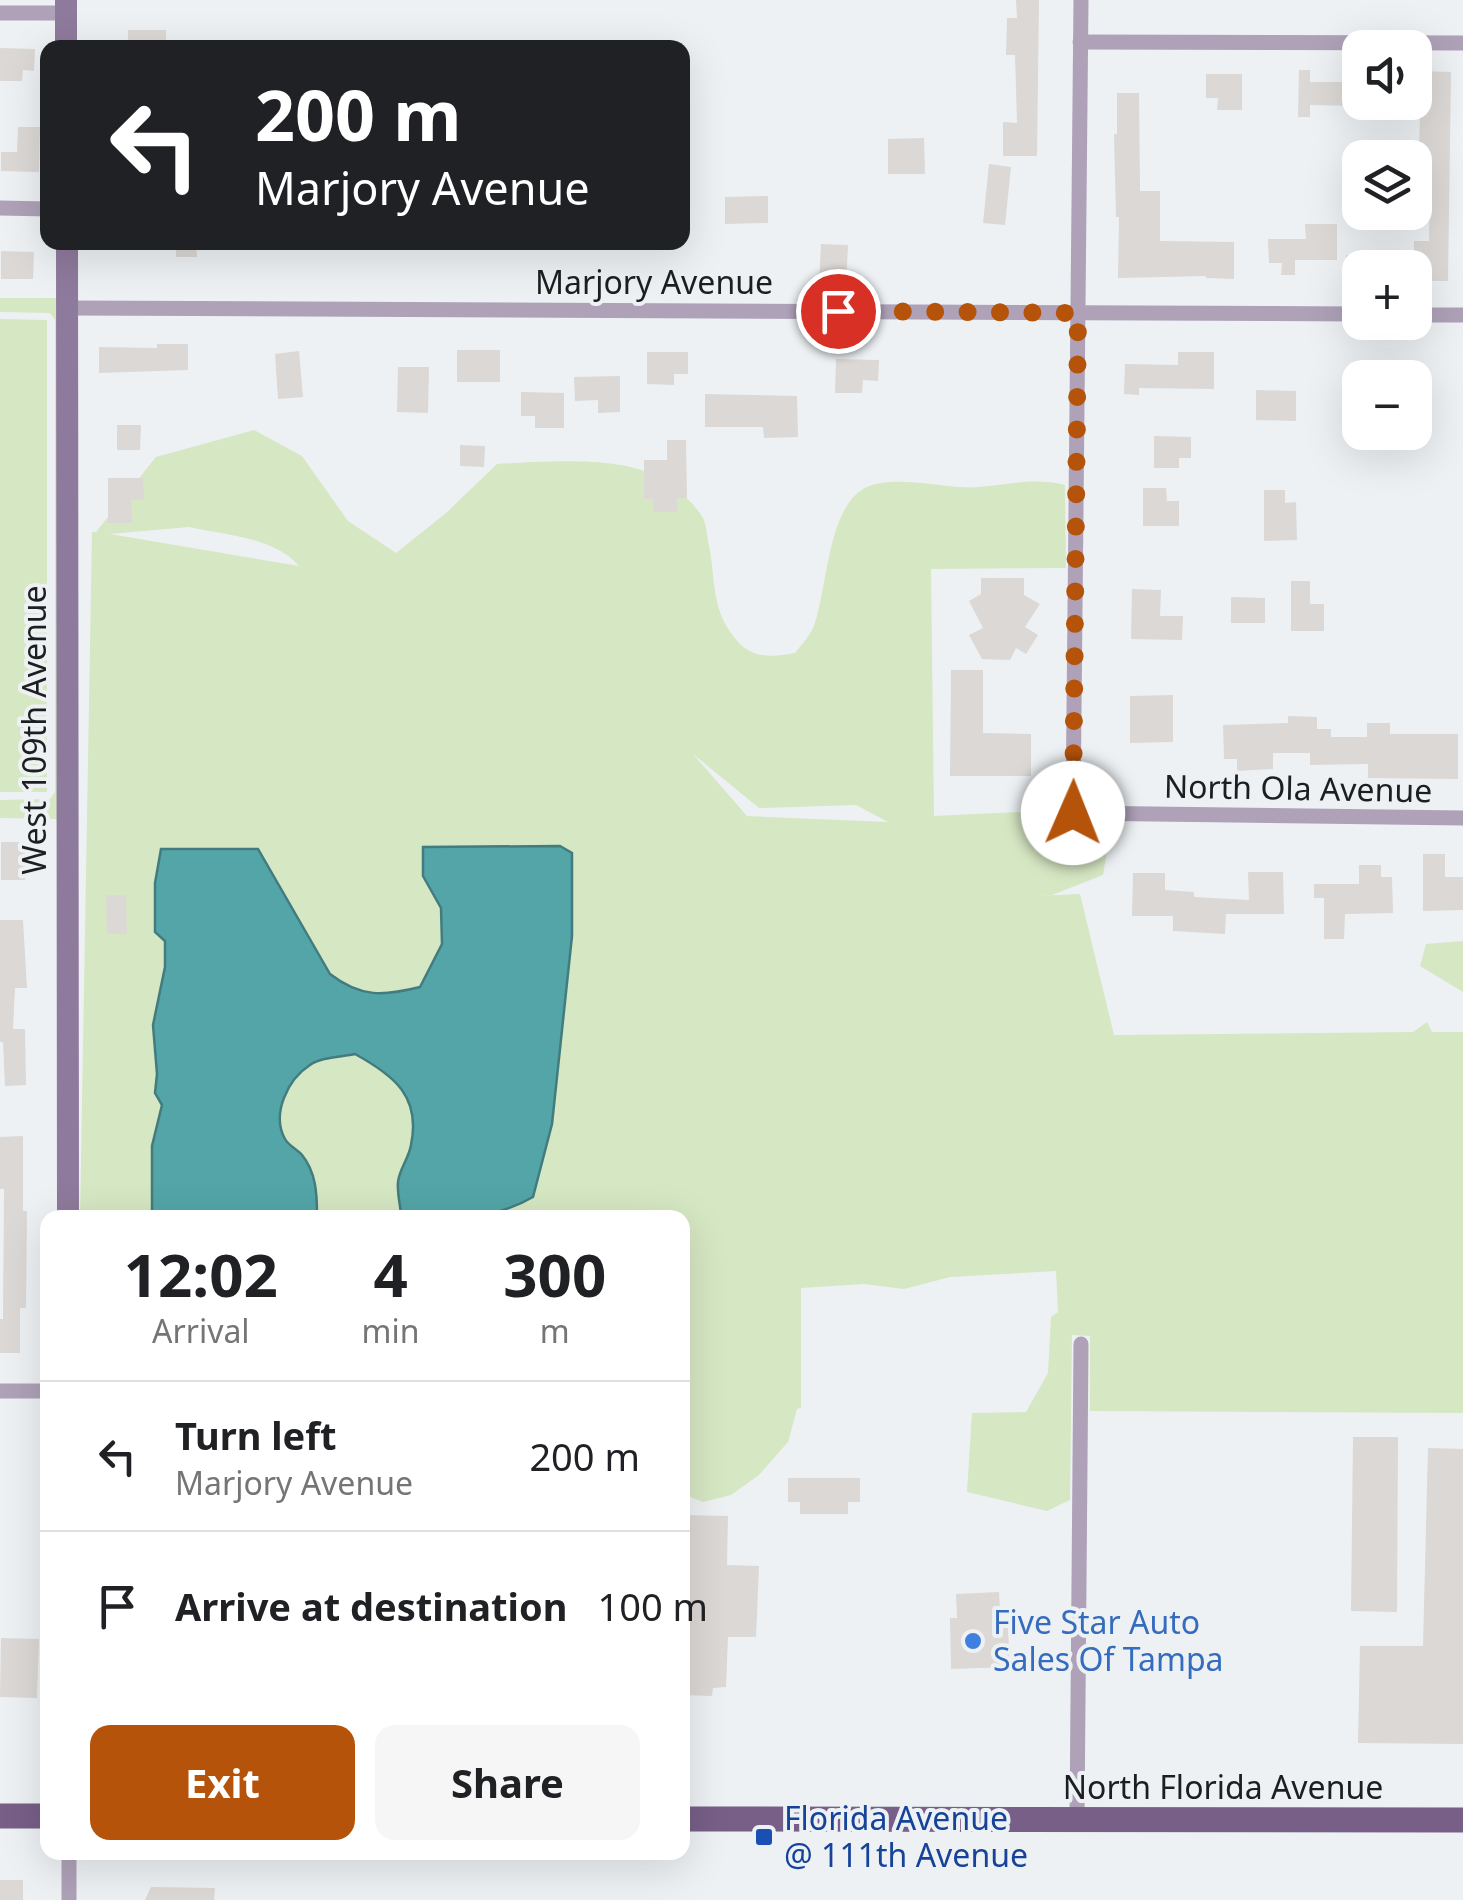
<!DOCTYPE html>
<meta charset="utf-8">
<style>
:root{--surface:#fff;--page:#f6f6f6;--text:#202124;--muted:#757577;--line:#e0e0e0;--accent:#b45309}
body{margin:0;font-family:"Noto Sans",sans-serif;background:var(--page);color:var(--text);height:100vh;display:flex;flex-direction:column;font-size:38px;white-space:nowrap}
*{box-sizing:border-box;margin:0}
p{font-size:32px;color:var(--muted)}
.icon{flex:none;width:55px;height:55px;fill:none;stroke:currentColor;stroke-width:2;stroke-linecap:round;stroke-linejoin:round}
.map{position:relative;flex:1;overflow:hidden}
.sheet{position:absolute;left:40px;top:1210px;width:650px;height:650px;display:flex;flex-direction:column;background:var(--surface);border-radius:20px;box-shadow:0 10px 40px #0002}
.sheet>*{flex:none}
.banner{position:absolute;left:40px;top:40px;width:650px;height:210px;border-radius:20px;box-shadow:0 10px 40px #0002;background:#202124;color:#fff;overflow:hidden}
.buttons{position:absolute;left:1342px;top:30px;display:grid;gap:20px}
.buttons a{display:grid;place-items:center;width:90px;height:90px;border-radius:20px;background:var(--surface);box-shadow:0 10px 40px #0002;font-size:50px}
.pin{position:absolute;display:grid;place-items:center;width:85px;height:85px;color:#fff;margin:-42px;border:5px solid #fff;border-radius:50%;box-shadow:0 2px 10px #0007}
.me{position:absolute;width:110px;margin:-55px;rotate:1deg;stroke-linejoin:round;filter:drop-shadow(0 0 8px #0008)}
.turn{display:flex;align-items:center;gap:35px;height:210px;padding:0 50px;font-size:45px}
.turn .icon{width:130px;height:130px;stroke-width:2.5}
.turn b{display:block;font-size:70px;line-height:85px}
.eta{display:flex;justify-content:space-evenly;align-items:center;height:170px;text-align:center}
.eta b{font-size:60px;font-weight:700;line-height:70px}
.action{display:flex;gap:20px;margin-top:auto;padding:20px 50px}
.action a{flex:1;height:115px;border-radius:20px;background:var(--accent);color:#fff;font-size:40px;font-weight:700;line-height:115px;text-align:center}
.action a+a{background:var(--page);color:var(--text)}
ul{padding:0;list-style:none}
li{display:flex;align-items:center;gap:30px;height:150px;padding:0 50px;border-top:2px solid var(--line)}
li div{flex:1}
li b{display:block;font-size:38px}
li em{font-style:normal}
.map>svg:first-child{display:block}
</style>
<div class="map">
<svg width="1463" height="1900" viewBox="0 0 1463 1900">
<rect width="100%" height="100%" fill="#edf1f4"/>
<g fill="#d6e7c3" fill-rule="evenodd">
<path d="M0 298H58V819L0 818V800L50 799 55 792V320L50 313 0 312Z"/>
<path d="M0 319 47 320V792H0Z"/>
<path d="M254 430 302 456 348 521 396 553 446 513 497 464C540 462 620 455 657 477 673 486 694 502 703 518 706 524 707 534 708 541 717 581 709 609 738 642 754 659 774 657 795 653 801 645 809 637 813 628 828 592 826 506 867 487 889 476 934 485 958 487 997 490 1025 475 1065 485L1066 568 931 569 934 816 1063 810 1064 821 1092 822 1107 851 1103 875 1052 895 1035 896 1080 894 1114 1035 1413 1032 1427 1022 1432 1032H1463V1413L1090 1411V1336L1072 1335 1070 1500 1047 1511 967 1492 972 1413 1026 1412 1048 1373 1051 1317 1058 1312 1056 1271 950 1277 904 1289 864 1284 801 1288V1408L797 1409 788 1442 759 1475 731 1495 703 1502 683 1494 682 1218H80L92 532H96L156 457ZM189 527C224 535 275 537 299 566L110 534ZM693 754 759 808 856 805 888 822 747 816Z"/>
<path d="M1463 941V992L1420 966 1426 944Z"/>
</g>
<path fill="#53a5a8" stroke="#437c7f" stroke-width="2.5" d="M560 846 572 853V936L552 1124 533 1197C492 1221 451 1218 406 1217L401 1214C400 1204 397 1192 398 1182 399 1170 409 1158 411 1145 421 1097 395 1076 355 1054 342 1057 321 1057 310 1065 288 1079 271 1114 285 1139 289 1146 298 1150 302 1155 316 1172 317 1194 317 1214L312 1218 152 1217V1146L162 1105 155 1093 157 1074 153 1025 165 967V941L155 932V883L161 849H258L330 974C361 998 384 996 420 987L442 944 441 908 423 876V847Z"/>
<g fill="#dbd8d5">
<path d="M1016 0H1039L1037 156H1003V122L1017 123 1015 55H1006L1007 18H1017Z"/>
<rect x="128" y="30" width="38" height="18"/>
<path d="M0 48 35 49 34 71 23 70 22 81H0Z"/>
<path d="M1299 70H1310V82H1344V77H1360V102H1385V116H1358V106L1310 105V117H1298Z"/>
<path d="M1421 71 1451 72 1448 281H1425V268H1414V241H1429L1430 154H1419Z"/>
<path d="M1206 74H1242V110H1217L1218 98H1206Z"/>
<path d="M1117 93H1139L1140 191H1160V241L1234 242V279L1206 278V276L1118 278 1119 217H1116L1114 134H1117Z"/>
<path d="M18 127H40L39 172 1 171V152H17Z"/>
<path d="M924 138 925 174H888V139Z"/>
<path d="M989 164 1011 167 1005 225 983 223Z"/>
<path d="M768 196V223L725 224V197Z"/>
<path d="M1305 224H1337V260H1295V275H1281L1282 263H1269L1268 239H1306Z"/>
<path d="M176 242H196L197 257H176Z"/>
<path d="M821 244 848 245 846 287 819 286Z"/>
<path d="M1 251 34 252 33 279H1Z"/>
<path d="M1346 255H1385V268H1360V277H1346Z"/>
<path d="M157 344H188V370L99 373V347L157 348Z"/>
<rect x="457" y="350" width="43" height="32"/>
<path d="M299 351 303 397 278 399 275 354Z"/>
<path d="M647 352H688V374H674V385L647 384Z"/>
<path d="M1178 352H1214V389L1139 388V395L1124 394 1125 364 1178 365Z"/>
<path d="M836 359 879 360 878 381 863 380 862 393H835Z"/>
<path d="M398 367H429L428 413 397 412Z"/>
<path d="M620 376V412L598 413V400L575 401 574 377Z"/>
<path d="M1256 390 1296 391V421L1256 420Z"/>
<path d="M521 392 564 393V428H535V416H521Z"/>
<path d="M705 394 797 396 798 437 764 438 763 427H705Z"/>
<path d="M117 425H141L140 450H117Z"/>
<path d="M1382 432H1408V450L1381 449Z"/>
<path d="M1154 436 1191 437V458H1179V468H1154Z"/>
<path d="M667 440H686L687 498H677V512H653V499H644V460H667Z"/>
<path d="M460 445 485 446 484 467 460 466Z"/>
<path d="M108 478H143L144 500H131L132 523H108Z"/>
<path d="M1143 488H1166L1167 501H1179V526H1143Z"/>
<path d="M1264 490H1285V503L1296 502 1297 540 1264 541Z"/>
<path d="M981 578H1024V595L1040 604 1025 627 1038 635 1026 654 1016 648 1010 660 982 659 969 635 983 628 969 601 981 594Z"/>
<path d="M1291 581H1310V604H1324V631H1291Z"/>
<path d="M1132 589 1161 590 1160 616H1183L1182 640 1131 639Z"/>
<path d="M1231 597 1265 598V623H1231Z"/>
<path d="M951 670H983V733L1031 734V776H950Z"/>
<path d="M1173 695V742L1130 743V696Z"/>
<path d="M1288 716 1317 717V729H1331V737H1367V723H1390V734H1458V779L1368 778V764L1310 765V753H1273V769L1237 771V759H1224L1223 725 1288 723Z"/>
<rect x="1" y="842" width="24" height="38"/>
<path d="M1423 854H1445V877H1463V910L1423 911Z"/>
<path d="M1359 865H1381V877H1392L1393 913 1345 914 1344 939H1324V898H1314V884H1359Z"/>
<path d="M1248 872H1283L1284 914H1226L1225 934 1173 931V916H1132L1133 873H1165V890L1194 892V897L1249 900Z"/>
<path d="M106 895H126L127 934H107Z"/>
<path d="M0 920H23L27 988H15L13 1029H25L26 1085 5 1086 3 1042H0Z"/>
<path d="M23 1136V1211H27L26 1308H20V1353H0V1319H3L4 1189H0V1137Z"/>
<path d="M1353 1437H1398L1397 1612 1351 1611Z"/>
<path d="M1428 1448 1463 1449V1744L1358 1743 1360 1646H1423Z"/>
<path d="M788 1478H860V1502H848V1514H800V1502H788Z"/>
<path d="M682 1515 728 1516 727 1565 759 1566 756 1637H728L726 1687 713 1688 712 1696 682 1695Z"/>
<path d="M999 1592 1001 1628H1008L1010 1667 951 1669 950 1618H957L956 1594Z"/>
<path d="M1 1638 39 1639 37 1698 0 1697Z"/>
<rect x="0" y="1880" width="23" height="20"/>
<path d="M151 1887 215 1888 214 1900H145Z"/>
</g>
<g fill="none" stroke-linecap="round" stroke-linejoin="round">
<g stroke="#aea1b8" stroke-width="15">
<path d="M1081 0 1073 813 1463 818"/>
<path d="M0 13H66"/>
<path d="M1080 42 1463 43"/>
<path d="M0 208 48 209"/>
<path d="M68 308 1360 314"/>
<path d="M1415 315H1463"/>
<path d="M0 1391H48"/>
<path d="M1077 1821 1081 1344"/>
<path d="M69 1900V1852"/>
</g>
<g stroke="#8e7a9c" stroke-width="22">
<path d="M66 0V48"/>
<path d="M67 242 68 1218"/>
</g>
<g stroke="#775f87" stroke-width="25">
<path d="M0 1816H48"/>
<path d="M682 1819 1463 1820"/>
</g>
</g>
<g fill="none" stroke-linecap="round" stroke-linejoin="round">
<path stroke="#b45309" stroke-width="18" stroke-dasharray="0 32.4" d="M838 311 1078 313 1073 813"/>
</g>
<circle fill="#3f7fe0" stroke="#edf1f4" stroke-width="4" cx="973" cy="1641" r="10"/>
<rect fill="#1a4fb4" stroke="#edf1f4" stroke-width="4" x="754" y="1827" width="20" height="20" rx="5"/>
<g text-anchor="middle" stroke-width="8" stroke-linejoin="round" paint-order="stroke">
<g font-size="32" fill="#1d1e20" stroke="#edf1f4">
<text x="654" y="294">Marjory Avenue</text>
<text transform="translate(35 730) rotate(-90)" y="11">West 109th Avenue</text>
<text transform="translate(1298 789) rotate(1)" y="11">North Ola Avenue</text>
<text x="1223" y="1799">North Florida Avenue</text>
</g>
<g font-size="32" fill="#366cbe" stroke="#edf1f4" text-anchor="start">
<text x="993" y="1634">Five Star Auto<tspan x="993" dy="37">Sales Of Tampa</tspan></text>
</g>
<g font-size="32" fill="#164399" stroke="#edf1f4" text-anchor="start">
<text x="784" y="1830">Florida Avenue<tspan x="784" dy="37">@ 111th Avenue</tspan></text>
</g>
</g>
</svg>
<div class="buttons">
<a><svg class="icon" aria-label="sound" viewBox="0 0 24 24"><path d="M4 9h4l5-4v14l-5-4H4zM17 9q2 3 0 6"/></svg></a>
<a><svg class="icon" aria-label="layers" viewBox="0 0 24 24"><path d="M12 4l9 5-9 5-9-5zM3 14l9 5 9-5"/></svg></a>
<a>+</a>
<a>−</a>
</div>
<div class="pin" style="left:838px;top:311px;background:#d93025"><svg class="icon" aria-label="arrive" viewBox="0 0 24 24"><path d="M6 21V4h12l-3 4 3 4H6"/></svg></div>
<svg class="me" style="left:1073px;top:813px" viewBox="-20 -20 40 40"><circle r="19" fill="#fff"/><path d="M0-13L10 11 0 6-10 11z" fill="#b45309"/></svg>
<div class="banner">
<div class="turn"><svg class="icon" aria-label="left" viewBox="0 0 24 24"><path d="M17 20v-9H6M10 6l-5 5 5 5"/></svg><div><b>200 m</b>Marjory Avenue</div></div>
</div>
<section class="sheet">
<div class="eta">
<div><b>12:02</b><p>Arrival</p></div>
<div><b>4</b><p>min</p></div>
<div><b>300</b><p>m</p></div>
</div>
<ul>
<li><svg class="icon" aria-label="left" viewBox="0 0 24 24"><path d="M17 20v-9H6M10 6l-5 5 5 5"/></svg><div><b>Turn left</b><p>Marjory Avenue</p></div><em>200 m</em></li>
<li><svg class="icon" aria-label="arrive" viewBox="0 0 24 24"><path d="M6 21V4h12l-3 4 3 4H6"/></svg><div><b>Arrive at destination</b></div><em>100 m</em></li>
</ul>
<div class="action"><a>Exit</a><a>Share</a></div>
</section>
</div>
